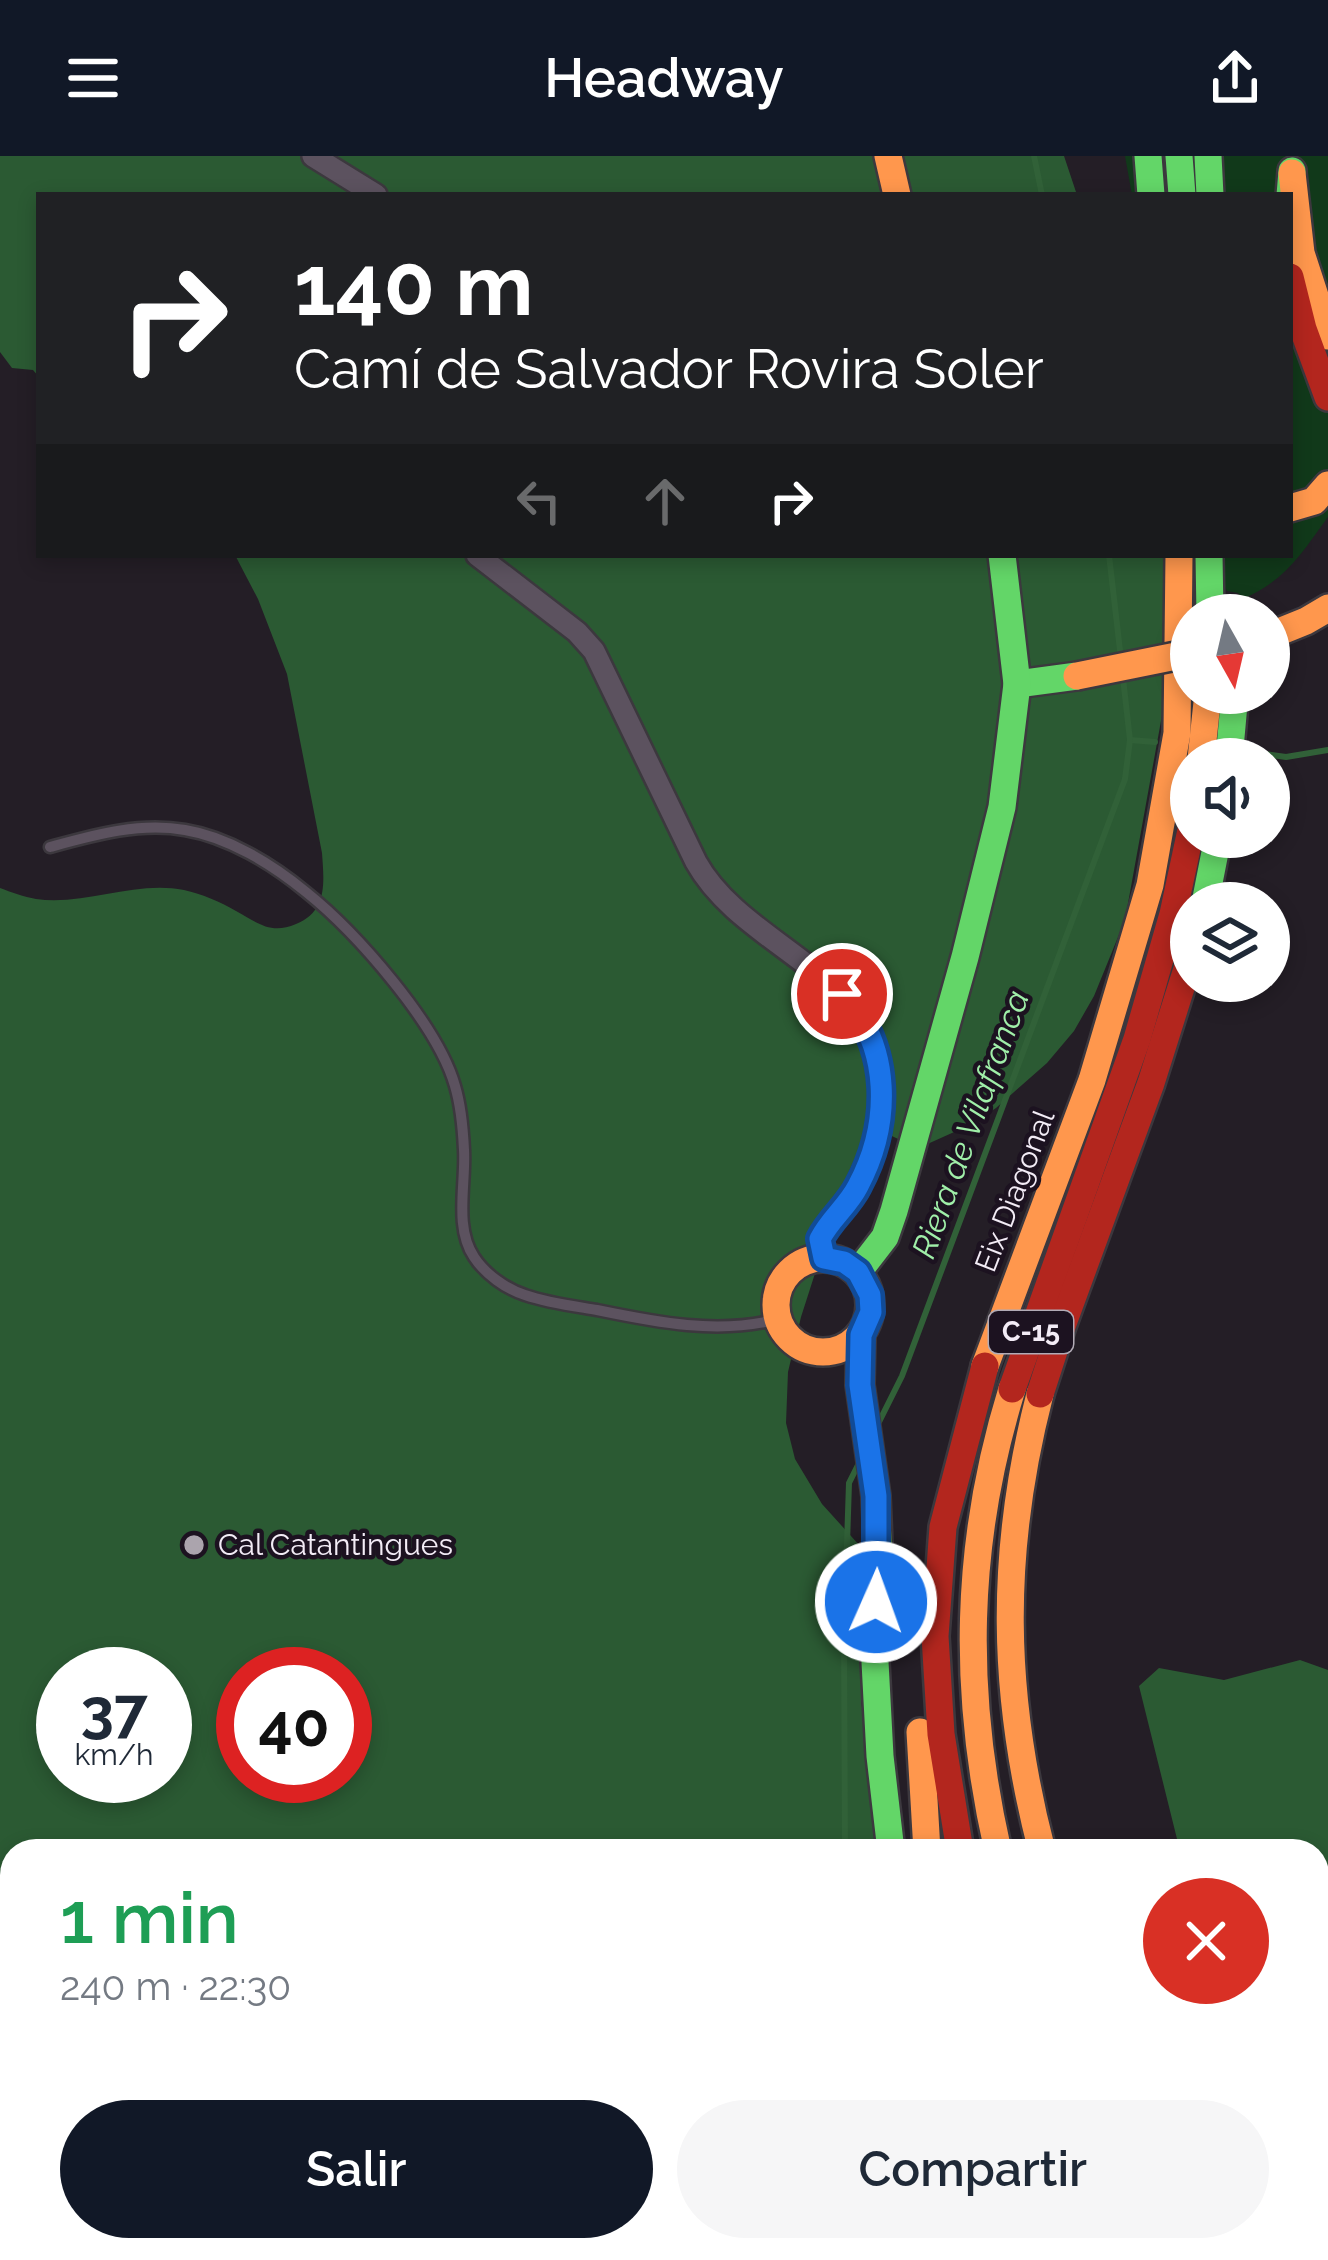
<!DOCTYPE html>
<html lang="es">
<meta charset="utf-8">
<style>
:root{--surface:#fff;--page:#f6f6f7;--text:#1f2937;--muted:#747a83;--accent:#111827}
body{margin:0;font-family:Raleway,sans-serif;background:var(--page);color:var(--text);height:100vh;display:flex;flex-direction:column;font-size:45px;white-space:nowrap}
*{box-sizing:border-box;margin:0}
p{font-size:39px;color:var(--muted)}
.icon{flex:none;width:66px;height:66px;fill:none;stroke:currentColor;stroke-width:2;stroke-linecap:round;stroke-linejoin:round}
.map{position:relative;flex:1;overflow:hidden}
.drawer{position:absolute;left:0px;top:1683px;width:1329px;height:423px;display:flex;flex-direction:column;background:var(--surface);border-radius:36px 36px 0 0;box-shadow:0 6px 18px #0003}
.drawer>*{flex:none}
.top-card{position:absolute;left:36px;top:36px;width:1257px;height:366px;border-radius:0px;box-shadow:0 6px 18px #0003;background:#202124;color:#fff;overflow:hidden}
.needle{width:78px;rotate:172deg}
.buttons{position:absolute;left:1170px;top:438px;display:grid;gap:24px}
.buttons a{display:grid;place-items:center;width:120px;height:120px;border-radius:50%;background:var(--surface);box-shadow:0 6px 18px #0003;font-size:60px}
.speed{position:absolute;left:36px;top:1491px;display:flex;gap:24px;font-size:60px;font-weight:700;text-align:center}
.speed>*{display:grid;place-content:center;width:156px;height:156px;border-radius:50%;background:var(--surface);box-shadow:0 6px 18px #0003;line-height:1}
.speed small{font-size:30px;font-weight:400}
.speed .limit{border:18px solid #d22;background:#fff;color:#111}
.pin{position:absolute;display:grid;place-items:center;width:102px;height:102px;color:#fff;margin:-51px;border:6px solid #fff;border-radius:50%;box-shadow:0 3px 12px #0007}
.me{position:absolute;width:132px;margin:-66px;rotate:2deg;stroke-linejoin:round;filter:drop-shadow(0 0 9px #0008)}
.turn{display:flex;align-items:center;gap:42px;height:252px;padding:0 60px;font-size:54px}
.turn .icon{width:156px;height:156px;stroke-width:2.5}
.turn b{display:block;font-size:84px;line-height:102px}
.lanes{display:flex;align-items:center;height:114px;padding:0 60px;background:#0003;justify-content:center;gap:60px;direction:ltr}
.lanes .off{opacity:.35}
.round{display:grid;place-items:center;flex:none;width:126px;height:126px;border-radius:63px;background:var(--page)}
.summary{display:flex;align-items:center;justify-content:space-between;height:204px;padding:0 60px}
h1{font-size:72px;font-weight:600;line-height:90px;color:#1e9e55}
.primary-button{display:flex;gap:24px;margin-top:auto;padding:24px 60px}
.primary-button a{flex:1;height:138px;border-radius:72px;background:var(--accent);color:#fff;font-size:48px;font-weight:600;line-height:138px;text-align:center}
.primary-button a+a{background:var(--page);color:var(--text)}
header{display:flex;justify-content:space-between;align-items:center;height:156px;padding:0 60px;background:var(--accent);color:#fff;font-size:54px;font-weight:600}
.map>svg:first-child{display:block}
</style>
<header><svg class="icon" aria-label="menu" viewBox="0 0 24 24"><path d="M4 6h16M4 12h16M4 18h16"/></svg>Headway<svg class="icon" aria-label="share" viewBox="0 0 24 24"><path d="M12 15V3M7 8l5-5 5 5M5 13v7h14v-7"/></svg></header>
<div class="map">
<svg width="1328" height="2104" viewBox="0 0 1328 2104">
<rect width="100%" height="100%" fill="#241e26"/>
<path fill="#11391a" d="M1125 0H1328V361C1301 398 1286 424 1243 443L1238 437 1227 435 1210 399H1290V39H1132Z"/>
<g fill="#2b5a33" fill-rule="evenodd">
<path d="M0 0H1064L1077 39H39V221L33 214 12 212 0 196Z"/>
<path d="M235 399H1191L1125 764 1094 840 1074 875 1047 907 996 952 972 968 923 990 909 988 881 975 871 977 863 985 845 1024 801 1161 788 1216 786 1267 795 1303 822 1348 860 1390 865 1478 861 1546 874 1618 883 1695H12V2094H936L919 2104H0V732C11 736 24 741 36 743 85 750 135 724 184 734 202 738 221 746 236 755 258 767 271 779 296 768 328 755 324 726 322 697L287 518 258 443ZM63 1518H165V1620H63ZM243 1518H345V1620H243Z"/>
<path d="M1300 1504 1328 1514V1877L1317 1879V1695H1180L1139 1530 1159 1512 1224 1524Z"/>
</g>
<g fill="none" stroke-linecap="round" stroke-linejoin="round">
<g stroke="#316138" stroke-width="6">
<path d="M1034 0 1042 39"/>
<path d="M1109 399 1121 503"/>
<path d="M1130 584 1155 586"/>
<path d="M1250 596 1286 601 1328 594"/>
<path d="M879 1266 902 1220 1125 623 1130 584 1123 522"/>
<path d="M845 1695 844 1480 849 1327 860 1305"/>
<path d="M832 2104 847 2094"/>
</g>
<defs>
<path id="lane" d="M50 691C94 679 139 666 185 674 228 681 272 708 306 736 356 776 438 869 455 930 461 950 463 973 464 994 466 1028 454 1071 474 1101 485 1118 506 1133 525 1139 548 1147 573 1150 597 1154 655 1166 719 1179 778 1163"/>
<g id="street">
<path d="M313 0 376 39"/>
<path d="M477 399 577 476 594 495 696 706C745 794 883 818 881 934 881 964 874 995 862 1023 852 1046 831 1061 820 1083L823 1102"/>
</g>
<g id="fast">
<path d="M1148 0 1151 39"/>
<path d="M1179 0 1182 39"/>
<path d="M1208 0 1210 39"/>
<path d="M1290 39 1292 15"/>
<path d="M1209 399 1210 459"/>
<path d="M1017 528 1077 520"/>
<path d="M1229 603 1235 537"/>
<path d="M1205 747 1218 681"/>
<path d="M858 1116 885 1081 894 1055 965 801 1002 651 1017 528 1002 399"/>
<path d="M861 1179 860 1229 876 1340 878 1386 875 1506 880 1600 891 1695"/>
<path d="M995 2094 1020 2101 1046 2094"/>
<path d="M1089 2094 1104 2097 1129 2094"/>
<path d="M1192 2094 1201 2104"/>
</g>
<g id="slow">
<path d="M888 0 897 39"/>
<path d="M1292 17 1301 97 1328 180"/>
<path d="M1290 352 1314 345 1328 329"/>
<path d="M1269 480 1306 465 1328 452"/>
<path d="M1201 603 1208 537"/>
<circle cx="823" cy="1149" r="47"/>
<path d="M985 1210 1092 924 1150 729 1177 577 1179 399"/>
<path d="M1040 1238C999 1397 1001 1537 1042 1695"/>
<path d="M920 1576 927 1695"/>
<path d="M998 1695C962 1537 964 1388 1012 1233"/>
<path d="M1317 1923 1328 1926"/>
<path d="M1317 2020 1328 2017"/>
<path d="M1244 2094 1256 2104"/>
</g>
<g id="jam">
<path d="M1290 121 1303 173 1328 241"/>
<path d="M1012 1233 1137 883 1173 758 1191 674"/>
<path d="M1040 1238 1062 1170 1151 927 1191 800"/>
<path d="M960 1695 941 1578 935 1480 943 1371 985 1210"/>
<path d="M1038 2098 1040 2094"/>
</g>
</defs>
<use href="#lane" stroke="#3c383e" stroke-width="15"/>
<use href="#street" stroke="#3c383e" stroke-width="26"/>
<use href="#fast" stroke="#3c383e" stroke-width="32"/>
<use href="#slow" stroke="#3c383e" stroke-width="32"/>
<use href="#jam" stroke="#3c383e" stroke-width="32"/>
<use href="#lane" stroke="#5c525f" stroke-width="10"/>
<use href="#street" stroke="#5c525f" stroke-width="21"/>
<use href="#fast" stroke="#63d668" stroke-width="27"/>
<use href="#slow" stroke="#ff974d" stroke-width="27"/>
<use href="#jam" stroke="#b3261e" stroke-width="27"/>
<defs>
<path id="slow-bridge" d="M1077 520 1191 497"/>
</defs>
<use href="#slow-bridge" stroke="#3c383e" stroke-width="32" stroke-linecap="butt"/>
<use href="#slow-bridge" stroke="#ff974d" stroke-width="27"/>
</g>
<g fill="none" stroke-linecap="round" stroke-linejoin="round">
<defs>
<path id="route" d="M842 838C892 890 891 968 858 1030 848 1050 830 1063 820 1083L824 1102 844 1106 858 1116 870 1139 871 1156 861 1179 860 1229 876 1340V1446"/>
</defs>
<use href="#route" stroke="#114b97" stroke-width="30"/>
<use href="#route" stroke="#1a73e8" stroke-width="21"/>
</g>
<circle fill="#aba4ad" stroke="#1c1220" stroke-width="4.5" cx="194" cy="1389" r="12"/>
<g text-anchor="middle" stroke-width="9" stroke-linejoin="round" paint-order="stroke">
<rect fill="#1c1220" stroke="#b2abb6" stroke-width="3" x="989" y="1155" width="84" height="42" rx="9"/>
<g font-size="27" font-weight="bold" fill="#f3ecf6">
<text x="1031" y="1185">C-15</text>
</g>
<g font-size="30" fill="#f3ecf6" stroke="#1c1220">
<text transform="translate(1015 1035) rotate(-69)" y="10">Eix Diagonal</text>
</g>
<g font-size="30" fill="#f3ecf6" stroke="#1c1220" text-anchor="start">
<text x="218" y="1399">Cal Catantingues</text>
</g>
<g font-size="33" font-style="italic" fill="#a0efa9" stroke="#1c1220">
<text transform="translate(970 968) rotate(-70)" y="12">Riera de Vilafranca</text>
</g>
</g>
</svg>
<div class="buttons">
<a><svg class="needle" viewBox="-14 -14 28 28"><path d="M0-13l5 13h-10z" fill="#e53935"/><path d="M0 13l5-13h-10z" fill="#747a83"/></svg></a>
<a><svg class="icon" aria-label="sound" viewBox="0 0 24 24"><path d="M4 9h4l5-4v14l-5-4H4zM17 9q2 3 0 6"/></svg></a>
<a><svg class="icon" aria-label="layers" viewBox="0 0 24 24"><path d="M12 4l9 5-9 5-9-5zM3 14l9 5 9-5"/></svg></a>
</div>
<div class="speed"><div>37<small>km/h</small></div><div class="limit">40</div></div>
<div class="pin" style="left:842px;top:838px;background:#d93025"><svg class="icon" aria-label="arrive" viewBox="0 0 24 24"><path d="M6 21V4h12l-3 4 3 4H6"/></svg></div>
<svg class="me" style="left:876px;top:1446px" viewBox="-20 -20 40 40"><circle r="17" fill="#1a73e8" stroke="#fff" stroke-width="3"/><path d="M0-11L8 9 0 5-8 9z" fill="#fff"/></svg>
<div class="top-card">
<div class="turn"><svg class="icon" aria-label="right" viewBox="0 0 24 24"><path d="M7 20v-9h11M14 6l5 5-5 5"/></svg><div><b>140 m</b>Camí de Salvador Rovira Soler</div></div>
<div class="lanes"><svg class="icon off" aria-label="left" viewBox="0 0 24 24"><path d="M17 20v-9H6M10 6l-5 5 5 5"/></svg><svg class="icon off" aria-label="ahead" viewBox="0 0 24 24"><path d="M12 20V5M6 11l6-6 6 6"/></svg><svg class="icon" aria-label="right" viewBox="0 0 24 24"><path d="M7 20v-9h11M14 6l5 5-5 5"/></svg></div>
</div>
<section class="drawer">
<div class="summary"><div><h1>1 min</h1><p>240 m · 22:30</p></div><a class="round" style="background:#d93025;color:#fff"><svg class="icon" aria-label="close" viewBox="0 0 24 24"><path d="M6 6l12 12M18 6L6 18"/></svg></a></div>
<div class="primary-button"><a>Salir</a><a>Compartir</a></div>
</section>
</div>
